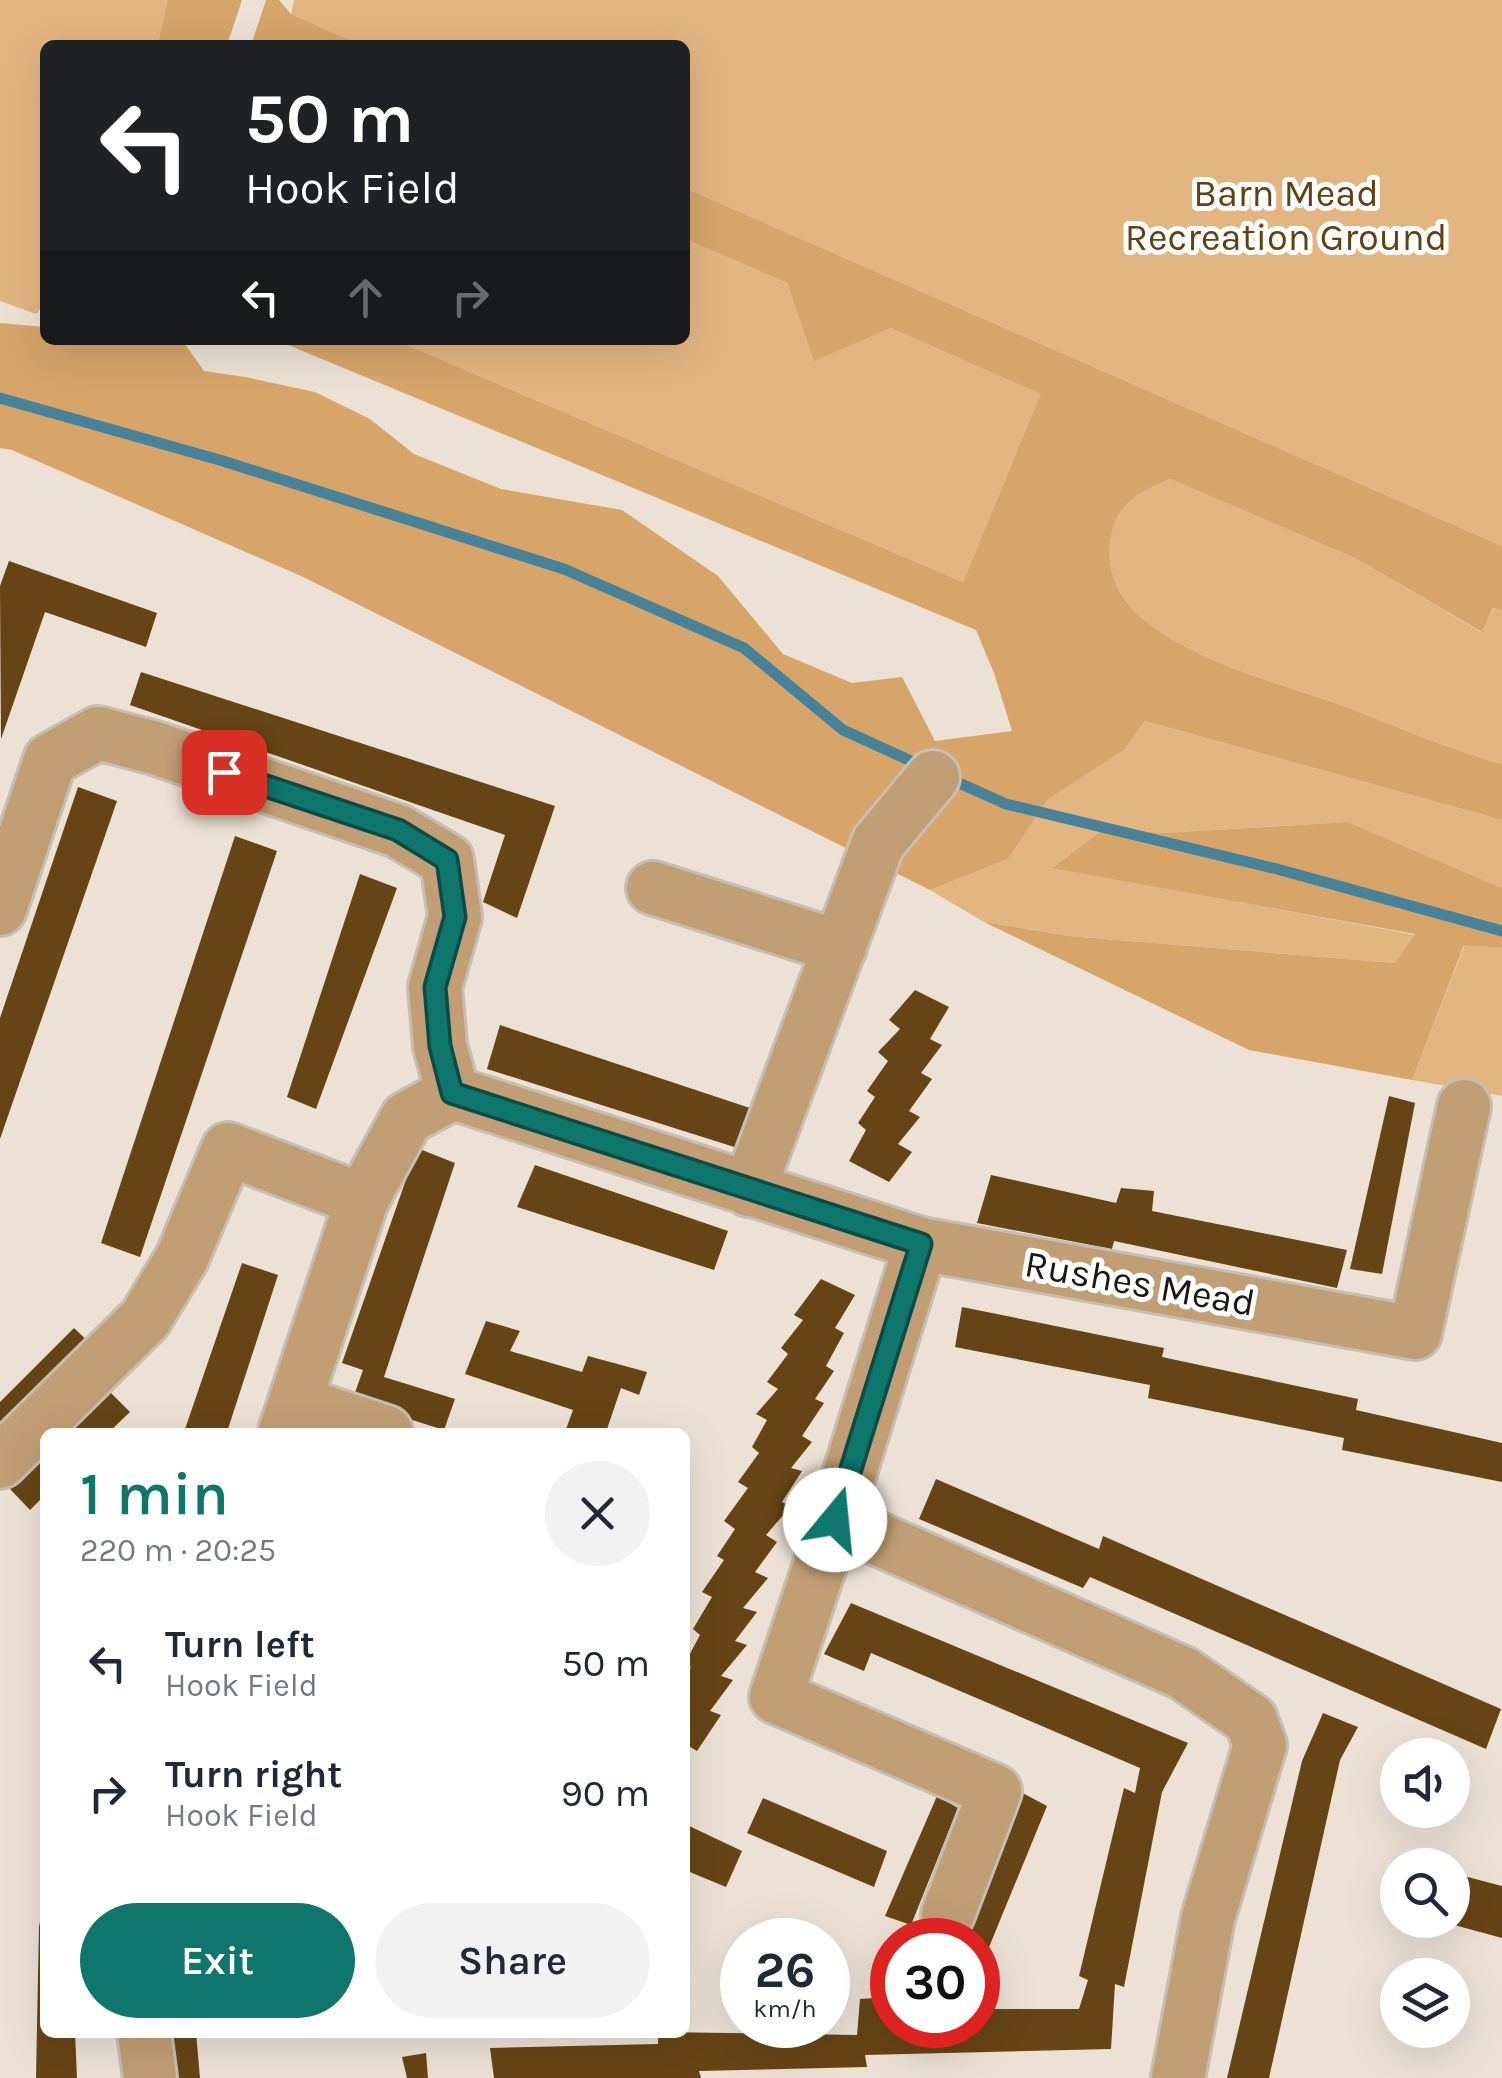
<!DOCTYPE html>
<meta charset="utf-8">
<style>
:root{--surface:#fff;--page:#f2f2f3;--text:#1f2937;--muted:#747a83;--accent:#0f766e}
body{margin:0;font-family:Karla,sans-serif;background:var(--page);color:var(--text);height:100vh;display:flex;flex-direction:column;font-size:38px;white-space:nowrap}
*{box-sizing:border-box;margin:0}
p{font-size:32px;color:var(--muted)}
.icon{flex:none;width:55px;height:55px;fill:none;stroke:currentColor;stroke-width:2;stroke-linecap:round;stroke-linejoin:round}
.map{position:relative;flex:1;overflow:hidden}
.drawer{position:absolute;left:40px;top:1428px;width:650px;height:610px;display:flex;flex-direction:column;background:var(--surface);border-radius:15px;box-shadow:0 10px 40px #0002}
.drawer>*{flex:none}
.banner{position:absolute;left:40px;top:40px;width:650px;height:305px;border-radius:15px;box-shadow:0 10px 40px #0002;background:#202124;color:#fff;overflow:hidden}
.fabs{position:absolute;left:1380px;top:1738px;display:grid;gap:20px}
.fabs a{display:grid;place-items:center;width:90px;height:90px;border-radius:50%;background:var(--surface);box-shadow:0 10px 40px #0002;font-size:50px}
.speed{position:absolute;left:720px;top:1918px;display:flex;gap:20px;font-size:50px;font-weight:700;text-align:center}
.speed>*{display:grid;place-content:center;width:130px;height:130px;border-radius:50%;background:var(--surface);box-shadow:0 10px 40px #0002;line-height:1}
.speed small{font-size:25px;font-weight:400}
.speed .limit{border:15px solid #d22;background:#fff;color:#111}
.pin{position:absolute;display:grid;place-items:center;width:85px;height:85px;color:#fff;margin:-42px;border-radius:20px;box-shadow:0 5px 15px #0006}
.me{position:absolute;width:110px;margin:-55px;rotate:17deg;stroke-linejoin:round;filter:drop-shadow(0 0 8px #0008)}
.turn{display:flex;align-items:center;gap:35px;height:210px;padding:0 40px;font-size:45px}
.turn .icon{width:130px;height:130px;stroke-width:2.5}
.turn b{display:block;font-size:70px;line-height:85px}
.lanes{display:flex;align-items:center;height:95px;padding:0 40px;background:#0003;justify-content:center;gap:50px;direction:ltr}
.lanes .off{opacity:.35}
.round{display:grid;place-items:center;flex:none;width:105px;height:105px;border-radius:52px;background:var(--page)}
.headline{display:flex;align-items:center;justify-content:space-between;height:170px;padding:0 40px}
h1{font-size:60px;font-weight:600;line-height:75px;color:var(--accent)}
.primary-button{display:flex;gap:20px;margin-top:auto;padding:20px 40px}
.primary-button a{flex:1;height:115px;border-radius:60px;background:var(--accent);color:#fff;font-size:40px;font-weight:600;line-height:115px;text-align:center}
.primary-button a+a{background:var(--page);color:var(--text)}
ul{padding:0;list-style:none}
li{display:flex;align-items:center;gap:30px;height:130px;padding:0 40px}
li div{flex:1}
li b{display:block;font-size:38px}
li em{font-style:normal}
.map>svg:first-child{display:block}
</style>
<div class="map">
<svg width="1502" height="2078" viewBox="0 0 1502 2078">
<rect width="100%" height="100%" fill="#ede1d5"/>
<g fill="#e3b581">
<path d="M0 0H185L171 45H45V303L36 314 0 301Z"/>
<path d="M294 0H1502V546L685 188V45H361L291 14Z"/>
<path d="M685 239 787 283 814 360 891 328 1042 394 963 582 395 340H685Z"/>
<path d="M1170 479 1355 558 1481 632 1494 608 1502 610V764C1446 749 1392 724 1338 704 1274 681 1196 663 1143 619 1121 601 1107 574 1110 546 1113 506 1134 493 1170 479Z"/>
<path d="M1145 721 1502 820V888L1348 822 1163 833 1106 827 1053 867 1416 935 1395 963 1069 936 984 922 930 890 1008 859 1047 799 1124 750Z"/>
<path d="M1465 944 1502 948V1096L1412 1080Z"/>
</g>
<g fill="#d7a56a">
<path d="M168 0H242L227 45H158Z"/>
<path d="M266 0H279L291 14 361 45H251Z"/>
<path d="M685 188 1502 546V610L1493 608 1482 632 1355 558 1170 479C1135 493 1113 506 1110 546 1107 574 1121 601 1143 619 1196 663 1274 681 1338 704 1392 724 1446 749 1502 764V820L1145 721 1124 750 1048 799 1008 859 930 890 301 576 12 450 0 448V323L45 327V340H182L204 371 245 377 315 392 370 419 414 454 501 489 622 510 718 576 783 654 852 683 902 677 935 741 1012 731 994 673 976 630 276 340H395L963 582 1041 394 891 328 814 361 787 283 685 239Z"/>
<path d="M1348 822 1502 888V948L1464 945 1412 1080 1249 1050 984 922 1069 936 1395 963 1415 934 1052 868 1106 827 1163 833Z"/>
</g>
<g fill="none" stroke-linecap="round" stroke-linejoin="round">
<g stroke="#478299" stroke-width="11">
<path d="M0 398 223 461 564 569 744 648 843 730 922 766"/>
<path d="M948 778 1006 804 1277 869 1502 931"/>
</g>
</g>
<g fill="#674415">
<path d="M9 561 157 613 146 647 45 612 1 739 0 586Z"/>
<path d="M141 672 555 806 517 918 483 902 505 835 130 705Z"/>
<path d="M78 787 117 801 0 1139V1018Z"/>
<path d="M235 836 277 851 140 1257 101 1243Z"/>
<path d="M360 874 397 888 316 1109 287 1097Z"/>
<path d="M915 990 949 1007 930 1039 942 1045 921 1073 932 1079 909 1111 920 1117 898 1144 912 1152 889 1182 849 1161 866 1130 858 1123 875 1097 867 1091 888 1061 878 1052 900 1029 889 1020Z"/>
<path d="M500 1025 762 1112 747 1151 487 1069Z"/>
<path d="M1389 1096 1415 1103 1382 1274 1350 1269Z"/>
<path d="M417 1148 455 1163 384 1377 455 1399 444 1430 352 1401 363 1370 342 1363Z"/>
<path d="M535 1165 728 1231 714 1270 517 1207Z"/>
<path d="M991 1175 1116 1203 1121 1188 1154 1191 1152 1211 1347 1250 1337 1288 1114 1241 1112 1249 977 1223Z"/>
<path d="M242 1263 278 1275 227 1432H184Z"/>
<path d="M821 1279 855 1295 835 1328 844 1333 826 1366 834 1371 815 1399 824 1403 802 1436 812 1442 791 1468 802 1471 782 1502 791 1506 766 1535 777 1542 755 1572 768 1578 743 1608 757 1612 735 1641 747 1645 721 1676 733 1680 710 1711 721 1715 697 1751 685 1744V1676L691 1667 685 1663 700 1635 693 1629 712 1597 702 1592 724 1560 717 1556 735 1529 724 1521 748 1488 738 1482 759 1453 752 1447 767 1420 756 1414 778 1389 767 1382 788 1354 781 1348 803 1320 794 1315Z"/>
<path d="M962 1307 1164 1348 1162 1357 1358 1399 1356 1410 1502 1443V1482L1342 1450 1344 1438 1148 1398 1150 1385 955 1347Z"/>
<path d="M486 1321 520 1331 510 1351 582 1372 588 1356 647 1372 639 1395 621 1388 606 1432H565L573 1410 465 1374Z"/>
<path d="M74 1328 94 1347 0 1433V1402Z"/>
<path d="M110 1392 130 1412 109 1432H68Z"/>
<path d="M45 1455V1495L30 1510 10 1489Z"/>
<path d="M936 1479 1099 1549 1103 1536 1501 1709 1486 1749 1090 1577 1083 1588 919 1519Z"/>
<path d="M851 1603 1188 1743 1162 1792 1124 1987 1115 1984 1111 2049 865 2055 867 2067 699 2071 701 2078H494L490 2048 658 2044V2032L857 2035 860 1999 889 1997 892 2025H978V2009H1079L1088 1980 1079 1976 1124 1788 1135 1793 1140 1768 871 1653 864 1671 824 1654Z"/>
<path d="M1323 1713 1358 1727 1340 1760 1269 2078H1227L1302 1761Z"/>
<path d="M1017 1790 1047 1806 987 1952 978 1947V1940L956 1937Z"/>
<path d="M937 1796 958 1808 911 1925 885 1916Z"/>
<path d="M763 1798 887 1851 874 1887 747 1833Z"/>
<path d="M685 1824 742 1851 726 1887 685 1870Z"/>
<path d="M1460 1875 1502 1886V1938L1447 1923 1452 1920V1904Z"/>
<path d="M43 1905 45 2032H75L77 2078H36L39 1927Z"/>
<path d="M154 2032H196L200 2078H157Z"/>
<path d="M426 2053 428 2078H407L402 2057Z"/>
</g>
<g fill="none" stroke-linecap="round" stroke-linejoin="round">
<defs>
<g id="minor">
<path d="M653 888 840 947"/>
<path d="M0 909 50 760 98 733 155 748 398 831 447 860 455 917 435 987 440 1046 453 1093"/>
<path d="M749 1190 878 843 933 777"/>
<path d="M295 1402 386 1432"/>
<path d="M285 1432 362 1200 407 1118 453 1093 921 1244"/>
<path d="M0 1462 145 1319 182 1258 228 1149 362 1200"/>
<path d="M835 1520 1183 1673 1251 1720 1260 1745 1208 1918 1178 2078"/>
<path d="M948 1914 995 1791 776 1697 835 1520 921 1244 1415 1333 1464 1106"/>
<path d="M144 2032 150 2078"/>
</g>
</defs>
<use href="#minor" stroke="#c7bdb2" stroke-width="58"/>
<use href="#minor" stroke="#c29e75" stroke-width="52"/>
</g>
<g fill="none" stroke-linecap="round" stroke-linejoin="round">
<defs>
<path id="route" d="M224 772 398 830 447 860 455 917 435 987 440 1046 452 1093 921 1244 835 1520"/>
</defs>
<use href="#route" stroke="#0a4d48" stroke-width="25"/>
<use href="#route" stroke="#0f766e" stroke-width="18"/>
</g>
<g text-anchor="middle" stroke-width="10" stroke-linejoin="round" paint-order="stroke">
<g font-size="38" fill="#624012" stroke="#fff">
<text x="1286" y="206">Barn Mead<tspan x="1286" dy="44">Recreation Ground</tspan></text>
</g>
<g font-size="38" fill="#1b1713" stroke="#fff">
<text transform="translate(1140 1283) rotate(10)" y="13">Rushes Mead</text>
</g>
</g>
</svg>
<div class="fabs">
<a><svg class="icon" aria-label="sound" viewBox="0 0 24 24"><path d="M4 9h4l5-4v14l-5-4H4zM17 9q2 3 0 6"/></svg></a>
<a><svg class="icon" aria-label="search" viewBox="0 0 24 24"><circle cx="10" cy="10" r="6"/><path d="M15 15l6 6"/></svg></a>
<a><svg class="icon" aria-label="layers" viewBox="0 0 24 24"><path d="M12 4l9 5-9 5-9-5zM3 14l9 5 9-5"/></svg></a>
</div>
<div class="speed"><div>26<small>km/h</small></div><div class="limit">30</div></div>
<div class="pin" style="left:224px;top:772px;background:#d93025"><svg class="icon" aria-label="arrive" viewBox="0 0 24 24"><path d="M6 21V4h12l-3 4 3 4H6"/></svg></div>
<svg class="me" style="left:835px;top:1520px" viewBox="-20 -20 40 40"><circle r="19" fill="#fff"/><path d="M0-13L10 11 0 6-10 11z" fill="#0f766e"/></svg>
<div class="banner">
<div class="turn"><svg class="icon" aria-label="left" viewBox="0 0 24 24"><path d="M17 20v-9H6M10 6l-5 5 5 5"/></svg><div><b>50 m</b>Hook Field</div></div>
<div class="lanes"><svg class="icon" aria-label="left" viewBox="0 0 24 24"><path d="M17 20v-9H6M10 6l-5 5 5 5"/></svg><svg class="icon off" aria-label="ahead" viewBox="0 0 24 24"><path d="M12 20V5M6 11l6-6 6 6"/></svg><svg class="icon off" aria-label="right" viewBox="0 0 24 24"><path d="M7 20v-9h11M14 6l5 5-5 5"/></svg></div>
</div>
<section class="drawer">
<div class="headline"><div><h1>1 min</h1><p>220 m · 20:25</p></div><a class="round"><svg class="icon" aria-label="close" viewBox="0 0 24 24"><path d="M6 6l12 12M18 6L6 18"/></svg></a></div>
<ul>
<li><svg class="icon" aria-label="left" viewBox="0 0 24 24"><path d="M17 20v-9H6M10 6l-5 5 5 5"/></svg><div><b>Turn left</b><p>Hook Field</p></div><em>50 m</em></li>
<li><svg class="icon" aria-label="right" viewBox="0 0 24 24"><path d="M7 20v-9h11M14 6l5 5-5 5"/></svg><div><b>Turn right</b><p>Hook Field</p></div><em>90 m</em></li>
</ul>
<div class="primary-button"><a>Exit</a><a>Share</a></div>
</section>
</div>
